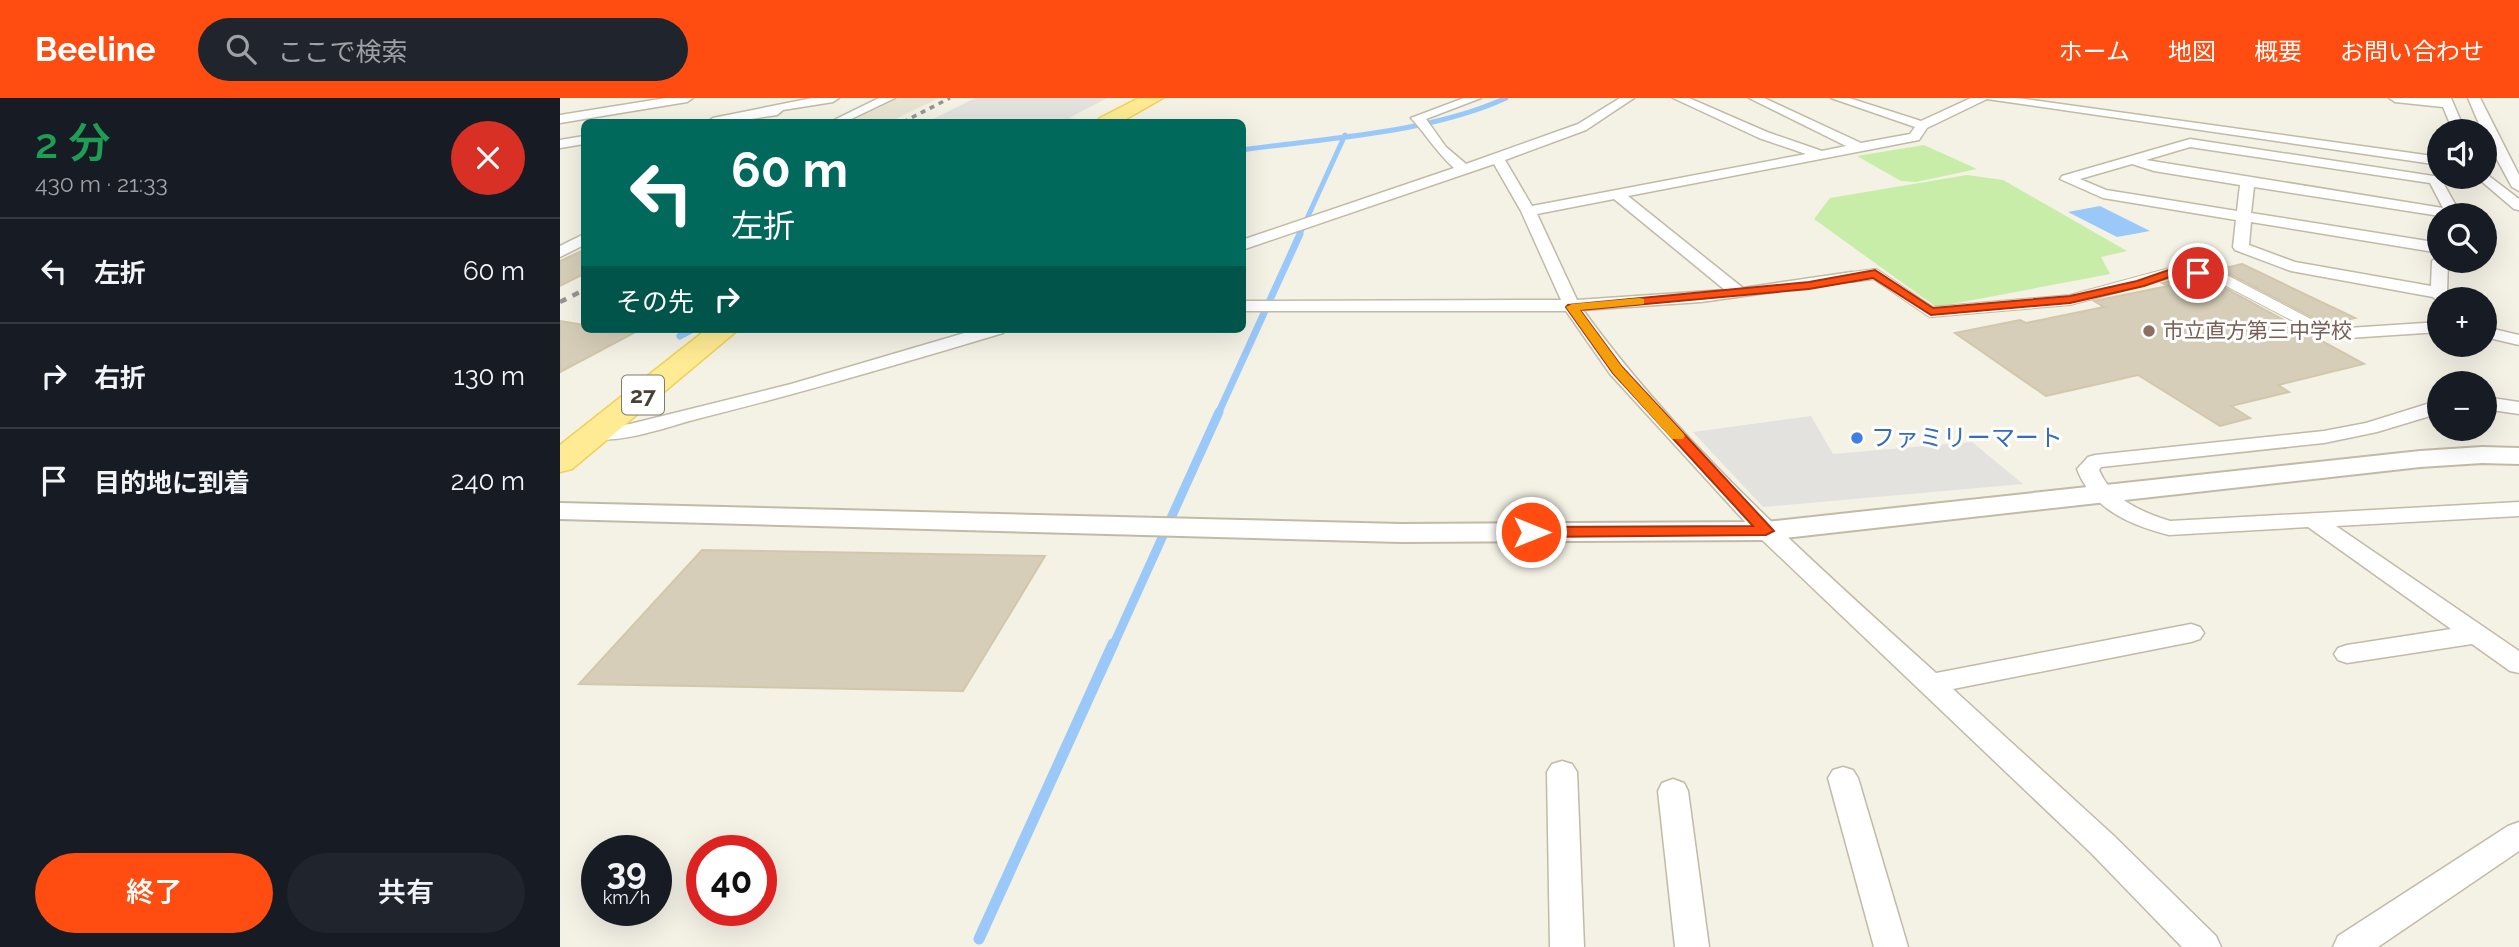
<!DOCTYPE html>
<html lang="ja">
<meta charset="utf-8">
<style>
:root{--surface:#171b24;--page:#20242c;--text:#f1f3f6;--muted:#9ea1a6;--line:#363941;--accent:#ff4d11}
body{margin:0;font-family:Raleway,"Noto Sans JP",sans-serif;background:var(--page);color:var(--text);height:100vh;display:flex;flex-direction:column;font-size:26px;white-space:nowrap}
*{box-sizing:border-box;margin:0}
p{font-size:23px;color:var(--muted)}
.icon{flex:none;width:38px;height:38px;fill:none;stroke:currentColor;stroke-width:2;stroke-linecap:round;stroke-linejoin:round}
.map{position:relative;flex:1;overflow:hidden}
.drawer{display:flex;flex-direction:column;background:var(--surface);width:560px}
.drawer>*{flex:none}
.hud{position:absolute;left:21px;top:21px;width:665px;height:214px;border-radius:10px;box-shadow:0 7px 28px #0002;background:#00695c;color:#fff;overflow:hidden}
.tools{position:absolute;left:1867px;top:21px;display:grid;gap:14px}
.tools a{display:grid;place-items:center;width:70px;height:70px;border-radius:50%;background:var(--surface);box-shadow:0 7px 28px #0002;font-size:35px}
.speed{position:absolute;left:21px;top:737px;display:flex;gap:14px;font-size:35px;font-weight:700;text-align:center}
.speed>*{display:grid;place-content:center;width:91px;height:91px;border-radius:50%;background:var(--surface);box-shadow:0 7px 28px #0002;line-height:1}
.speed small{font-size:18px;font-weight:400}
.speed .limit{border:10px solid #d22;background:#fff;color:#111}
.pin{position:absolute;display:grid;place-items:center;width:60px;height:60px;color:#fff;margin:-30px;border:4px solid #fff;border-radius:50%;box-shadow:0 2px 7px #0007}
.me{position:absolute;width:77px;margin:-38px;rotate:90deg;stroke-linejoin:round;filter:drop-shadow(0 0 5px #0008)}
.turn{display:flex;align-items:center;gap:24px;height:147px;padding:0 35px;font-size:32px}
.turn .icon{width:91px;height:91px;stroke-width:2.5}
.turn b{display:block;font-size:49px;line-height:60px}
.then{display:flex;align-items:center;height:66px;padding:0 35px;background:#0003;gap:14px;font-size:26px}
.round{display:grid;place-items:center;flex:none;width:74px;height:74px;border-radius:37px;background:var(--page)}
.overview{display:flex;align-items:center;justify-content:space-between;height:119px;padding:0 35px}
h1{font-size:42px;font-weight:600;line-height:52px;color:#1e9e55}
.action{display:flex;gap:14px;margin-top:auto;padding:14px 35px}
.action a{flex:1;height:80px;border-radius:42px;background:var(--accent);color:#fff;font-size:28px;font-weight:600;line-height:80px;text-align:center}
.action a+a{background:var(--page);color:var(--text)}
ul{padding:0;list-style:none}
li{display:flex;align-items:center;gap:21px;height:105px;padding:0 35px;border-top:2px solid var(--line)}
li div{flex:1}
li b{display:block;font-size:26px}
li em{font-style:normal}
header{display:flex;align-items:center;gap:42px;box-sizing:border-box;height:98px;padding:0 35px;background:var(--accent);color:#fff}
header strong{font-size:33px}
nav{display:flex;gap:38px;margin-inline-start:auto;font-size:24px}
.search{width:490px;height:63px;background:var(--page);display:flex;align-items:center;gap:18px;box-sizing:border-box;padding:0 24px;border-radius:38px;color:var(--muted);font-size:26px}
main{display:flex;flex:1;min-height:0}
.map>svg:first-child{display:block}
</style>
<header>
<strong>Beeline</strong>
<div class="search"><svg class="icon" aria-label="search" viewBox="0 0 24 24"><circle cx="10" cy="10" r="6"/><path d="M15 15l6 6"/></svg>ここで検索</div>
<nav><a>ホーム</a><a>地図</a><a>概要</a><a>お問い合わせ</a></nav>
</header>
<main>
<section class="drawer">
<div class="overview"><div><h1>2 分</h1><p>430 m · 21:33</p></div><a class="round" style="background:#d93025;color:#fff"><svg class="icon" aria-label="close" viewBox="0 0 24 24"><path d="M6 6l12 12M18 6L6 18"/></svg></a></div>
<ul>
<li><svg class="icon" aria-label="left" viewBox="0 0 24 24"><path d="M17 20v-9H6M10 6l-5 5 5 5"/></svg><div><b>左折</b></div><em>60 m</em></li>
<li><svg class="icon" aria-label="right" viewBox="0 0 24 24"><path d="M7 20v-9h11M14 6l5 5-5 5"/></svg><div><b>右折</b></div><em>130 m</em></li>
<li><svg class="icon" aria-label="arrive" viewBox="0 0 24 24"><path d="M6 21V4h12l-3 4 3 4H6"/></svg><div><b>目的地に到着</b></div><em>240 m</em></li>
</ul>
<div class="action"><a>終了</a><a>共有</a></div>
</section>
<div class="map">
<svg width="1959" height="849" viewBox="0 0 1959 849">
<rect width="100%" height="100%" fill="#f4f1e5"/>
<path fill="#e9e4d2" d="M337 0H379L329 24H285Z"/>
<g fill="#c7eda9">
<path d="M1364 47 1417 71 1356 84 1341 83 1297 58Z"/>
<path d="M1407 77 1443 82 1567 153 1541 159 1550 176 1376 209 1254 121 1270 100Z"/>
</g>
<g fill="#e4e2de">
<path d="M415 0H547L509 20 537 24H367Z"/>
<path d="M1251 318 1273 356 1412 344 1463 386 1203 409 1133 334Z"/>
</g>
<path fill="#9ac8f8" d="M1540 108 1590 133 1557 139 1508 114Z"/>
<g fill="none" stroke-linecap="round" stroke-linejoin="round">
<g stroke="#9ac8f8" stroke-width="5">
<path d="M682 52C766 40 870 35 946 0"/>
<path d="M739 138 785 37"/>
</g>
<g stroke="#9ac8f8" stroke-width="7">
<path d="M120 238 133 231"/>
<path d="M658 316 740 136"/>
</g>
<path stroke="#9ac8f8" stroke-width="9" d="M553 548 659 314"/>
<path stroke="#9ac8f8" stroke-width="11" d="M419 841 553 546"/>
</g>
<g fill="#d7ceb9" stroke="#d3c7ab" stroke-width="2">
<path d="M24 152V176L0 188V163Z"/>
<path d="M1682 166 1795 220 1772 225 1761 224 1660 171Z"/>
<path d="M1621 180 1654 184 1804 266 1718 287 1729 294 1671 308 1690 320 1660 328 1578 277 1486 298 1395 235 1460 222 1466 225 1544 209 1534 203 1608 188 1602 185Z"/>
<path d="M0 223 24 227V231H81L0 274Z"/>
<path d="M142 452 485 458 403 593 19 586Z"/>
</g>
<g fill="none" stroke-linecap="round" stroke-linejoin="round">
<defs>
<path id="service" d="M1292 179 1315 176 1371 214 1510 202 1621 172 1656 177 1759 231 1788 235"/>
<g id="minor">
<path d="M106 0H133L127 4 0 25V17Z"/>
<path d="M252 0H279L273 4 223 12 217 17 172 24H147L153 20Z"/>
<path d="M319 0H335L285 24H270Z"/>
<path d="M904 0H921L866 21 886 49 906 66 1018 26 1060 0H1074L1026 32 945 62 972 108 1246 56 1199 40 1113 0H1129L1207 34 1262 53 1286 48 1189 0H1204L1301 45 1350 36 1355 29 1271 0H1289L1361 23 1411 0H1457L1880 59V67L1427 1 1367 30 1359 42 1068 98 1183 190 1292 174 1300 179 1298 182 1141 204 1023 212C1122 349 1251 462 1376 575L1631 526 1640 529 1644 535 1640 541 1631 544 1393 591 1553 737 1656 838 1661 849H1622L1531 755 1198 438 1050 276 1006 213H682V203L1001 202 961 113 934 66 682 152V142L894 70C877 55 866 36 851 20ZM1054 101 1165 192 1017 202 977 116Z"/>
<path d="M1829 0H1891L1905 33H1893L1883 9 1835 4Z"/>
<path d="M1908 0H1920L1959 77V93L1952 89 1928 45 1925 33H1922Z"/>
<path d="M24 38V46L0 50V42Z"/>
<path d="M1630 41 1880 79 1901 117 1880 118 1694 89 1691 115 1880 145V155L1691 124 1689 147 1735 164 1871 188 1872 163 1880 158V163H1888L1887 195 1891 201H1880V205L1873 199 1731 173 1675 152 1673 149 1676 122 1543 100 1500 81 1502 78ZM1630 49 1870 85 1883 110 1586 62ZM1572 66 1594 73 1680 87 1677 113 1546 92 1520 81Z"/>
<path d="M1925 75 1959 101V112L1954 111 1920 82 1918 79H1925Z"/>
<path d="M24 136V147L0 159V148Z"/>
<path d="M1880 224V234L1788 240 1779 235 1788 230Z"/>
<path d="M1925 229 1959 237V247L1925 239Z"/>
<path d="M418 231H446L443 235C340 266 237 296 133 322 104 330 57 347 28 340L25 336 28 332 70 326 231 286Z"/>
<path d="M1925 299 1959 304V316L1925 311Z"/>
<path d="M1880 302V315L1817 334 1764 345 1541 369 1539 372C1551 401 1581 414 1610 423L1959 404V418L1776 428 1959 553V575L1950 573 1912 546 1787 565 1778 562 1774 556 1778 550 1787 547 1891 531 1748 429 1609 437C1570 427 1532 411 1517 371L1528 359 1535 357 1764 333 1806 325Z"/>
<path d="M1002 663 1012 666 1017 674 1024 849H990L987 674 992 666Z"/>
<path d="M1283 669 1293 672 1298 680 1348 849H1314L1268 680 1273 672Z"/>
<path d="M1113 681 1124 685 1128 693 1149 849H1115L1098 693 1102 685Z"/>
<path d="M1959 724V753L1818 849H1773L1778 838 1948 728Z"/>
</g>
<path id="tertiary" d="M1922 349 1959 350V366L1922 365 1860 369 1206 442 841 444 0 421V405L841 426 1206 424 1860 353Z"/>
<g id="primary">
<path d="M579 0H603L561 24H537L540 20Z"/>
<path d="M147 231H179L12 371 0 374V347Z"/>
</g>
</defs>
<use href="#service" stroke="#c1baa6" stroke-width="12"/>
<use href="#minor" stroke="#c1baa6" stroke-width="3"/>
<use href="#tertiary" stroke="#c1baa6" stroke-width="4"/>
<use href="#primary" stroke="#f0d257" stroke-width="3"/>
<use href="#service" stroke="#fff" stroke-width="10"/>
<use href="#minor" fill="#fff" fill-rule="evenodd"/>
<use href="#tertiary" fill="#fff" fill-rule="evenodd"/>
<use href="#primary" fill="#ffeb93" fill-rule="evenodd"/>
<path stroke="#959595" stroke-width="3.5" stroke-dasharray="5 5" stroke-linecap="butt" d="M343 24 390 0"/>
<path stroke="#959595" stroke-width="4.5" stroke-dasharray="7 7" stroke-linecap="butt" d="M0 204 24 192"/>
</g>
<path fill="#ff4d11" stroke="#a6320b" stroke-width="2" d="M1620 168 1644 175 1638 178 1621 175 1584 188 1510 205 1371 217 1313 180 1249 191 1020 212 1062 269 1214 433 1206 437 971 439 963 434 971 429 1193 428 1053 275 1006 209 1008 207 1249 184 1315 172 1373 210 1510 198 1577 183Z"/>
<path fill="#f59e0b" d="M1080 200 1084 201V206L1020 212 1062 269 1123 335 1125 338 1123 341H1112L1053 275 1006 209 1012 206Z"/>
<circle fill="#8d6e63" stroke="#fff" stroke-width="2.5" cx="1589" cy="233" r="7"/>
<circle fill="#3f7fe0" stroke="#fff" stroke-width="2.5" cx="1297" cy="340" r="7"/>
<g text-anchor="middle" stroke-width="6" stroke-linejoin="round" paint-order="stroke">
<g font-size="21" fill="#785e54" stroke="#fff" text-anchor="start">
<text x="1603" y="240">市立直方第三中学校</text>
</g>
<rect fill="#fff" stroke="#7e7b71" stroke-width="2" x="62" y="277.5" width="42" height="39" rx="5"/>
<g font-size="23" font-weight="bold" fill="#474234">
<text x="83" y="305">27</text>
</g>
<g font-size="24" fill="#366cbe" stroke="#fff" text-anchor="start">
<text x="1311" y="348">ファミリーマート</text>
</g>
</g>
</svg>
<div class="tools">
<a><svg class="icon" aria-label="sound" viewBox="0 0 24 24"><path d="M4 9h4l5-4v14l-5-4H4zM17 9q2 3 0 6"/></svg></a>
<a><svg class="icon" aria-label="search" viewBox="0 0 24 24"><circle cx="10" cy="10" r="6"/><path d="M15 15l6 6"/></svg></a>
<a>+</a>
<a>−</a>
</div>
<div class="speed"><div>39<small>km/h</small></div><div class="limit">40</div></div>
<div class="pin" style="left:1638px;top:175px;background:#d93025"><svg class="icon" aria-label="arrive" viewBox="0 0 24 24"><path d="M6 21V4h12l-3 4 3 4H6"/></svg></div>
<svg class="me" style="left:971px;top:434px" viewBox="-20 -20 40 40"><circle r="17" fill="#ff4d11" stroke="#fff" stroke-width="3"/><path d="M0-11L8 9 0 5-8 9z" fill="#fff"/></svg>
<div class="hud">
<div class="turn"><svg class="icon" aria-label="left" viewBox="0 0 24 24"><path d="M17 20v-9H6M10 6l-5 5 5 5"/></svg><div><b>60 m</b>左折</div></div>
<div class="then">その先<svg class="icon" aria-label="right" viewBox="0 0 24 24"><path d="M7 20v-9h11M14 6l5 5-5 5"/></svg></div>
</div>
</div>
</main>
